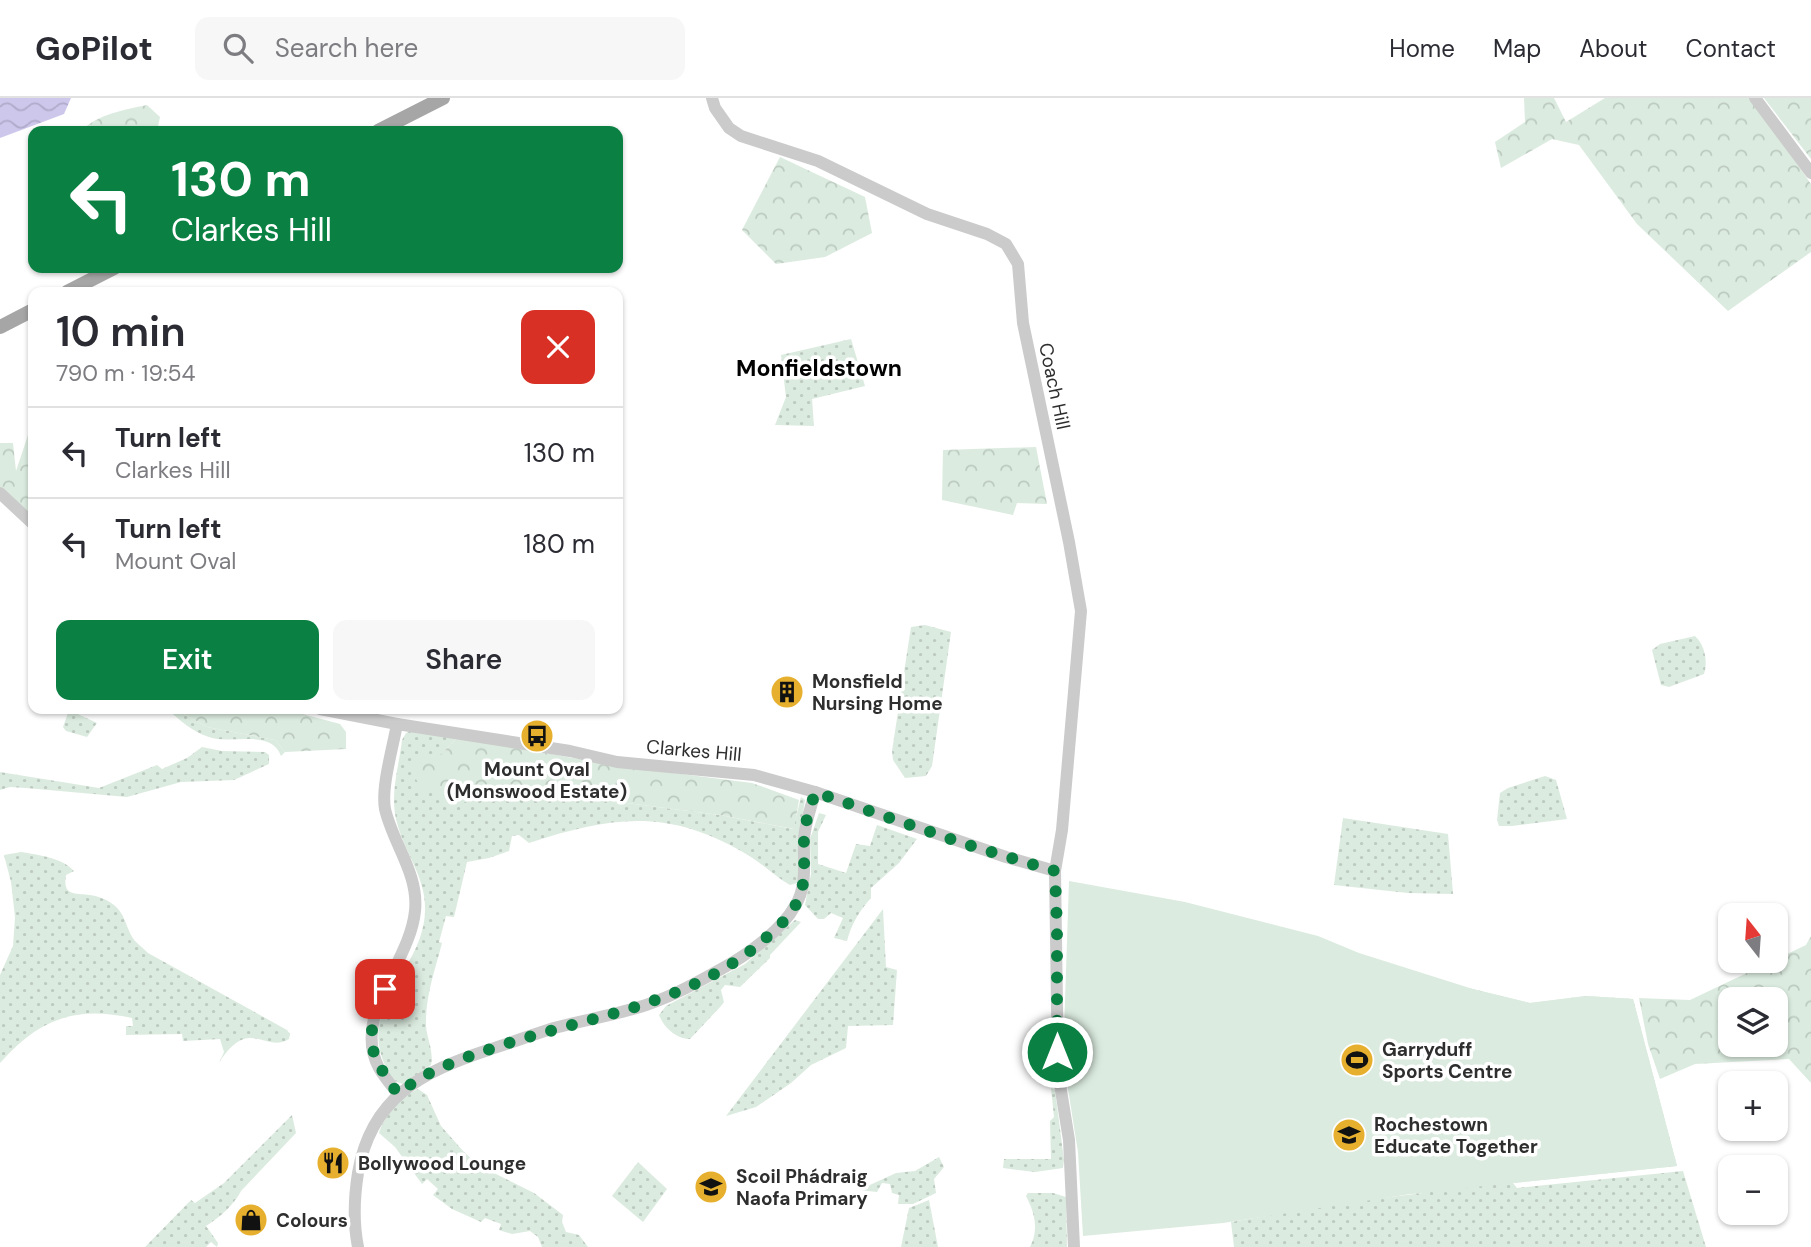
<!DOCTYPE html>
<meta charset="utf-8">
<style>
:root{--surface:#fff;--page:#f7f7f7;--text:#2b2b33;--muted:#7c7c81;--line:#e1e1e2;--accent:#0b8043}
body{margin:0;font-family:"DM Sans",sans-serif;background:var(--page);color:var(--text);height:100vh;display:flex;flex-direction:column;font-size:26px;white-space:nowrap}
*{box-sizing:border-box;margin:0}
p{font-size:23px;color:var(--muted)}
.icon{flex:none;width:38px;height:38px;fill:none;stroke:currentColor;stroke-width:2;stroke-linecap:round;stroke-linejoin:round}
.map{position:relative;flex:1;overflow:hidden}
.details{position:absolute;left:28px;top:189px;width:595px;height:427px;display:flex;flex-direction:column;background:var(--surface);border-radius:14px;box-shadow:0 2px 5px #0004}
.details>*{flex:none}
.top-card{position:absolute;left:28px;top:28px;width:595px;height:147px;border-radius:14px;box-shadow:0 2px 5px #0004;background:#0b8043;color:#fff;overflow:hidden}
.needle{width:46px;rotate:343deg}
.controls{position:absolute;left:1718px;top:805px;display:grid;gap:14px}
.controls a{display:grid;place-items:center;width:70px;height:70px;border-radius:14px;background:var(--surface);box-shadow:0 2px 5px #0004;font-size:35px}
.pin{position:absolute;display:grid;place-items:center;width:60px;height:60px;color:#fff;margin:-30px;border-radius:14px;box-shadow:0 4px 10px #0006}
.me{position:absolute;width:77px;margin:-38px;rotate:0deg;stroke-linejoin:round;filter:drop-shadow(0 0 5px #0008)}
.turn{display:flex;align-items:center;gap:24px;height:147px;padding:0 28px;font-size:32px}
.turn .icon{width:91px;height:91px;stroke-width:2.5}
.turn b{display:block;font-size:49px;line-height:60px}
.round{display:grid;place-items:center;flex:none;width:74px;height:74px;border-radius:14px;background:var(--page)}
.head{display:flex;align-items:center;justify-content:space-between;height:119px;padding:0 28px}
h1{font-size:42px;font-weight:600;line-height:52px}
.button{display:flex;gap:14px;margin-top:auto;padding:14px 28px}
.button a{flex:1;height:80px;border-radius:14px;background:var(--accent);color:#fff;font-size:28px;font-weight:600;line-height:80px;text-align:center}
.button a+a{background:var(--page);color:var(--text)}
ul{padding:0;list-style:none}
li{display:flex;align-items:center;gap:21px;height:91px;padding:0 28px;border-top:2px solid var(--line)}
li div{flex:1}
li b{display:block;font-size:26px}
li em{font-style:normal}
header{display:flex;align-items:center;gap:42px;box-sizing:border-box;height:98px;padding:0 35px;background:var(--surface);border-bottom:2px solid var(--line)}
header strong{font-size:33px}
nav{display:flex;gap:38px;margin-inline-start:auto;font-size:24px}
.search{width:490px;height:63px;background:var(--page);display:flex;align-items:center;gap:18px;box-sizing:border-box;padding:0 24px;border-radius:14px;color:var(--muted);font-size:26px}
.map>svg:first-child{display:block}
</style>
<header>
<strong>GoPilot</strong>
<div class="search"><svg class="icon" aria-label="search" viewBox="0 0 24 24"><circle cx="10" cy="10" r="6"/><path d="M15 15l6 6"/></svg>Search here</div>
<nav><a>Home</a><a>Map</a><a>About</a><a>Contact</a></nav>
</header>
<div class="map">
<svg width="1811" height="1149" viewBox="0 0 1811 1149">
<defs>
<pattern id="grass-dots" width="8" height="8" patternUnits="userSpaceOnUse" patternTransform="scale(1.75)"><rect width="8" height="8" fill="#dbebdf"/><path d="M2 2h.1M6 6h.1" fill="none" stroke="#bccac0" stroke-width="1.8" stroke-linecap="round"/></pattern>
<pattern id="forest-crowns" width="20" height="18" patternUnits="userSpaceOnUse" patternTransform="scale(1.75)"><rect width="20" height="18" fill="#dbebdf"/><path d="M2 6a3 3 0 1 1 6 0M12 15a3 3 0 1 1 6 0" fill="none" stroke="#bccac0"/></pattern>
<pattern id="water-waves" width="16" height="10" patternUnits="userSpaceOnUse" patternTransform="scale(1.75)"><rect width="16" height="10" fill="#cdc7eb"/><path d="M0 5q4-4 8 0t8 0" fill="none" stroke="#b0abca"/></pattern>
</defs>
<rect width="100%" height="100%" fill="#fff"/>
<g fill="url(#grass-dots)">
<path d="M851 241 865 288 812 301 814 328 775 327 786 299 781 257Z"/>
<path d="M925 527 951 534 932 668 926 678 905 680 893 662 892 653 911 529Z"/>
<path d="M1695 538C1705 547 1708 564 1704 576L1669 589 1661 587 1652 552 1660 546Z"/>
<path d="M167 611H175L207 629 275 642 285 654 281 658C271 630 231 647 209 639 192 634 180 622 167 611Z"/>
<path d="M69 612 97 625 87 639 66 633 63 629Z"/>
<path d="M412 632 456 641 441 656H426L484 687 540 700 611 703 720 717 793 731 801 699 805 702 799 742 801 769 797 785 790 787C776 779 764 767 751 759 671 710 615 717 529 745L519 737 512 738 509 753 489 760 467 764 454 819 446 818 439 844 442 845C435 872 425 899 426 928 427 941 434 954 431 967L403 986C393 984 389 976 385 967 360 911 412 879 423 829 433 785 405 760 396 721 390 694 399 669 402 642L406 635Z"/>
<path d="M202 649 222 653 265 654 269 657V666L234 682 181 684 127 699 26 690 10 689 0 692V674L99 690 157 667 162 671 187 660Z"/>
<path d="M1545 678 1556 682 1567 721 1512 728H1499L1497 722 1500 695 1508 690Z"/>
<path d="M819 715 826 717 818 734V766L846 775 856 746 870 748 877 727 917 741 899 765 871 790V800C859 813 851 827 847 843L834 840 843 820 831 815 824 821H818L805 807 811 776 810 741Z"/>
<path d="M1343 720 1448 736 1453 796 1408 795 1334 787Z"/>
<path d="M21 754C38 757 61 759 74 773L66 777C62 799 76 795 90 797 97 798 106 801 111 805 126 814 125 830 135 843 139 847 144 851 148 855L287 932 290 936 289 941C265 956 249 917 219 965L224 954 220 941 183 943 182 936 126 937V928H133L132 920C74 907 38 922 0 965V877L13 848 15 819 11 784 4 757Z"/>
<path d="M883 811 886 869 897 872 893 927 848 928 846 950 811 967 791 985 756 1009 726 1018Z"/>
<path d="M795 822 801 824 770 857V860L740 889 725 887 721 892 724 904 721 908 690 941C677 941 664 930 659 917L666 908 745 866Z"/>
<path d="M1469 890 1530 905 1586 898 1633 901 1677 1068 1513 1085 1517 1090 1683 1073 1706 1149H1234L1231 1124 1349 1104 1423 1095 1410 1096Z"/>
<path d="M1051 990 1055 992 1064 1062 1063 1070 1035 1074 1003 1070 1004 1061H1051L1050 1023 1054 1019Z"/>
<path d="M418 991 427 997 441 1028 464 1054 478 1067 534 1095 563 1117 562 1124 566 1134 579 1137 588 1149H542L538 1139 530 1133 512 1136 499 1132 501 1126 485 1120 481 1124 452 1111 433 1097 438 1091 427 1081 422 1086 395 1049 379 1035C384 1018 402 998 418 991Z"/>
<path d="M292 1017 296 1035 241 1093C234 1107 220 1119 206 1128L218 1145 217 1149 211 1144 206 1149H145L191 1102 195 1105 224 1085Z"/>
<path d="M939 1059 944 1069 934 1081 936 1095 913 1106H898L899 1097 892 1095 890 1086 882 1085 877 1094 859 1092 896 1075 915 1073Z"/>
<path d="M638 1064 667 1091 643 1124 612 1098Z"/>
<path d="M1028 1095H1053L1066 1099 1067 1149H1030C1039 1132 1035 1115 1026 1098Z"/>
<path d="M929 1102 938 1149H901L909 1110Z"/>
</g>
<g fill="url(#forest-crowns)" fill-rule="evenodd">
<path d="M1524 0H1554L1566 24 1605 0H1751L1811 86V154L1728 213 1637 126 1579 47 1552 41 1501 70 1495 44 1525 24Z"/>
<path d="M1764 0H1811V61Z"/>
<path d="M147 7 160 19 157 33H81C98 16 124 12 147 7Z"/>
<path d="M780 59 865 99 872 135 825 159 776 166 742 132Z"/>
<path d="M33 334V421L0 389V345H13L16 373 28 337Z"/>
<path d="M1036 349 1047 406 1017 405 1013 417 942 402 943 352Z"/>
<path d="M175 611H284L340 626 346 634V651L285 654 275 642 207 629Z"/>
<path d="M456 641 492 645 611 667 752 685 799 702 794 731 720 717 611 703 540 700 484 688 468 705 421 691 412 673V660L426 656H441Z"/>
<path d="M1811 838V985L1789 961 1695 966 1660 981 1648 946 1639 900 1690 902 1806 847ZM1731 901H1776V947H1731Z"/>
</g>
<path fill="#dbebdf" d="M1069 783 1185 804 1318 838 1359 855 1476 892 1530 905 1586 898 1633 901 1677 1068 1417 1095 1223 1125 1083 1138 1078 1054 1068 991 1064 934Z"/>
<path fill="url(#water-waves)" d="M0 0H71L64 16 0 40Z"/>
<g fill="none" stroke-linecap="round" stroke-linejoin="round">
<g stroke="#cbcbcb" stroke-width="12">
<path d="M712 0 715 10 729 30 741 38 818 63 927 116 987 136 1006 146 1018 166 1023 225 1069 444 1081 513 1062 732 1055 773 1058 974 1069 1042 1074 1149"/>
<path d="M1755 0 1811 75"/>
<path d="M0 395 33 426"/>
<path d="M320 611 397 626 570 653 617 664 754 677 815 694 1006 759 1055 773"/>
<path d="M397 626C393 649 381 689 385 711 393 746 419 776 415 813 410 865 351 918 379 970 384 979 392 988 398 996"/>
<path d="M358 1149C353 1124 354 1100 358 1075 371 999 422 974 488 952 510 945 532 937 554 930 584 922 616 917 646 907 673 898 698 884 723 870 747 857 781 833 795 808 808 787 803 764 804 741 805 725 811 710 815 694"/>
</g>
<g stroke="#a6a6a6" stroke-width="14">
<path d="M378 33 443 0"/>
<path d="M67 194 114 170"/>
<path d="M0 229 33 212"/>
</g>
</g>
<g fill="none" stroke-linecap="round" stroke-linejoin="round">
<path stroke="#0b8043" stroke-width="12" stroke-dasharray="0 21.6" d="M385 891C364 941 367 953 398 996 427 972 459 962 493 950 582 920 679 909 754 850 768 838 786 824 795 808 810 783 801 757 805 730 807 718 812 706 815 694L968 747 1055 773 1057 830V954"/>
</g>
<defs>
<symbol id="building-disc" viewBox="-11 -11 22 22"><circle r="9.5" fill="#e6b02e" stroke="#fff"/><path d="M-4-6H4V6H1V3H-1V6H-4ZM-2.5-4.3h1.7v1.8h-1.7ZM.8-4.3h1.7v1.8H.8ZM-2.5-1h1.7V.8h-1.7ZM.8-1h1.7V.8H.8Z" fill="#111"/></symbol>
<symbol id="bus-disc" viewBox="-11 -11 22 22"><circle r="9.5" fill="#e6b02e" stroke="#fff"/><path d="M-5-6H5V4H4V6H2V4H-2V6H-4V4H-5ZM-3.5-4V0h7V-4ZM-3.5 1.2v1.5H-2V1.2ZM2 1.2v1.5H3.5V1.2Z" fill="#111"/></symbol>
<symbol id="stadium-disc" viewBox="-11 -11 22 22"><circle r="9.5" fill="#e6b02e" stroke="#fff"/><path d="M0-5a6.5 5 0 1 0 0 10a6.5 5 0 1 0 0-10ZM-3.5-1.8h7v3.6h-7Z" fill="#111"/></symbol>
<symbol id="school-disc" viewBox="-11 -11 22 22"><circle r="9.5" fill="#e6b02e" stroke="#fff"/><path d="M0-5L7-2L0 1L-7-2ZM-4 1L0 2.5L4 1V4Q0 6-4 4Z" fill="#111"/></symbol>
<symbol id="restaurant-disc" viewBox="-11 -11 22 22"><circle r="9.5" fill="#e6b02e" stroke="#fff"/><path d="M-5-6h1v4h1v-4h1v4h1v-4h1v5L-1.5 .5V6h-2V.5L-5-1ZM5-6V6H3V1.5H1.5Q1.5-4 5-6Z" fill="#111"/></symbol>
<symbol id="shop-disc" viewBox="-11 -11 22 22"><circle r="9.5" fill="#e6b02e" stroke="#fff"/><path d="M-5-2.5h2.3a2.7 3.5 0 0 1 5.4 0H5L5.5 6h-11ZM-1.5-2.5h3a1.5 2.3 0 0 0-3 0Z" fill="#111"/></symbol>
</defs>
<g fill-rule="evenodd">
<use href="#building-disc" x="768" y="575" width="38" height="38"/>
<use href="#bus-disc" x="518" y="619" width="38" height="38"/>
<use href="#stadium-disc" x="1338" y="943" width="38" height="38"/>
<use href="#school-disc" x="1330" y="1018" width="38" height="38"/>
<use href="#restaurant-disc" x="314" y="1046" width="38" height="38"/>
<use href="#school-disc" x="692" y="1070" width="38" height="38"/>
<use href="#shop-disc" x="232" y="1103" width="38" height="38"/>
</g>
<g text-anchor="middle" stroke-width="7" stroke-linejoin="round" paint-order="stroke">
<g font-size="19" fill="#2e2e2e" stroke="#fff">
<text transform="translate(1055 288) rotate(78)" y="7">Coach Hill</text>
<text transform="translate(694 652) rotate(5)" y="7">Clarkes Hill</text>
</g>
<g font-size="19" font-weight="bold" fill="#2e2e2e" stroke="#fff" text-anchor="start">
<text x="812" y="590">Monsfield<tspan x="812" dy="22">Nursing Home</tspan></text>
<text x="537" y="678" text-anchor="middle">Mount Oval<tspan x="537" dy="22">(Monswood Estate)</tspan></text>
<text x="1382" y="958">Garryduff<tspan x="1382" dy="22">Sports Centre</tspan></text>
<text x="1374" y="1033">Rochestown<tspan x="1374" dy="22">Educate Together</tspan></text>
<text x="358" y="1072">Bollywood Lounge</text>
<text x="736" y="1085">Scoil Phádraig<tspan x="736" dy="22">Naofa Primary</tspan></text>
<text x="276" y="1129">Colours</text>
</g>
<g font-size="23" font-weight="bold" fill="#000" stroke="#fff">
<text x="819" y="278">Monfieldstown</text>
</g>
</g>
</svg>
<div class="controls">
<a><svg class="needle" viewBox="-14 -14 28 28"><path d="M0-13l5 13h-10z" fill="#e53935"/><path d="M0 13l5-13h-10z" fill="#7c7c81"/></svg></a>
<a><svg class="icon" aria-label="layers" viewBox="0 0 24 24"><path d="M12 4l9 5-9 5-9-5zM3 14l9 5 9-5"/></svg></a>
<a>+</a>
<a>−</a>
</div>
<div class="pin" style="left:385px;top:891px;background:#d93025"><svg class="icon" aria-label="arrive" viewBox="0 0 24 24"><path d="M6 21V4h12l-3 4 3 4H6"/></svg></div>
<svg class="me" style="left:1057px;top:954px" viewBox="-20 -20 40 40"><circle r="17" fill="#0b8043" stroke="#fff" stroke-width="3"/><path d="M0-11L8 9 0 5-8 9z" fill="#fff"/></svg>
<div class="top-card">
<div class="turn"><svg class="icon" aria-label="left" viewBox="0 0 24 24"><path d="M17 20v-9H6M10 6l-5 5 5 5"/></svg><div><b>130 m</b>Clarkes Hill</div></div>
</div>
<section class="details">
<div class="head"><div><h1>10 min</h1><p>790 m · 19:54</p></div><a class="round" style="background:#d93025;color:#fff"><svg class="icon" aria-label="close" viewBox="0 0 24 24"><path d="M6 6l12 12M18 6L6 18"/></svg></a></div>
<ul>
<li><svg class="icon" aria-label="left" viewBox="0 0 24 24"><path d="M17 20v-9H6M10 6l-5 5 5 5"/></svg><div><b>Turn left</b><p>Clarkes Hill</p></div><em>130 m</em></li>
<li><svg class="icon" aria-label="left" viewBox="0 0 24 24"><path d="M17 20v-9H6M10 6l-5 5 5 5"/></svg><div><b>Turn left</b><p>Mount Oval</p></div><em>180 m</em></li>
</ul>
<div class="button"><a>Exit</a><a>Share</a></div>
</section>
</div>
